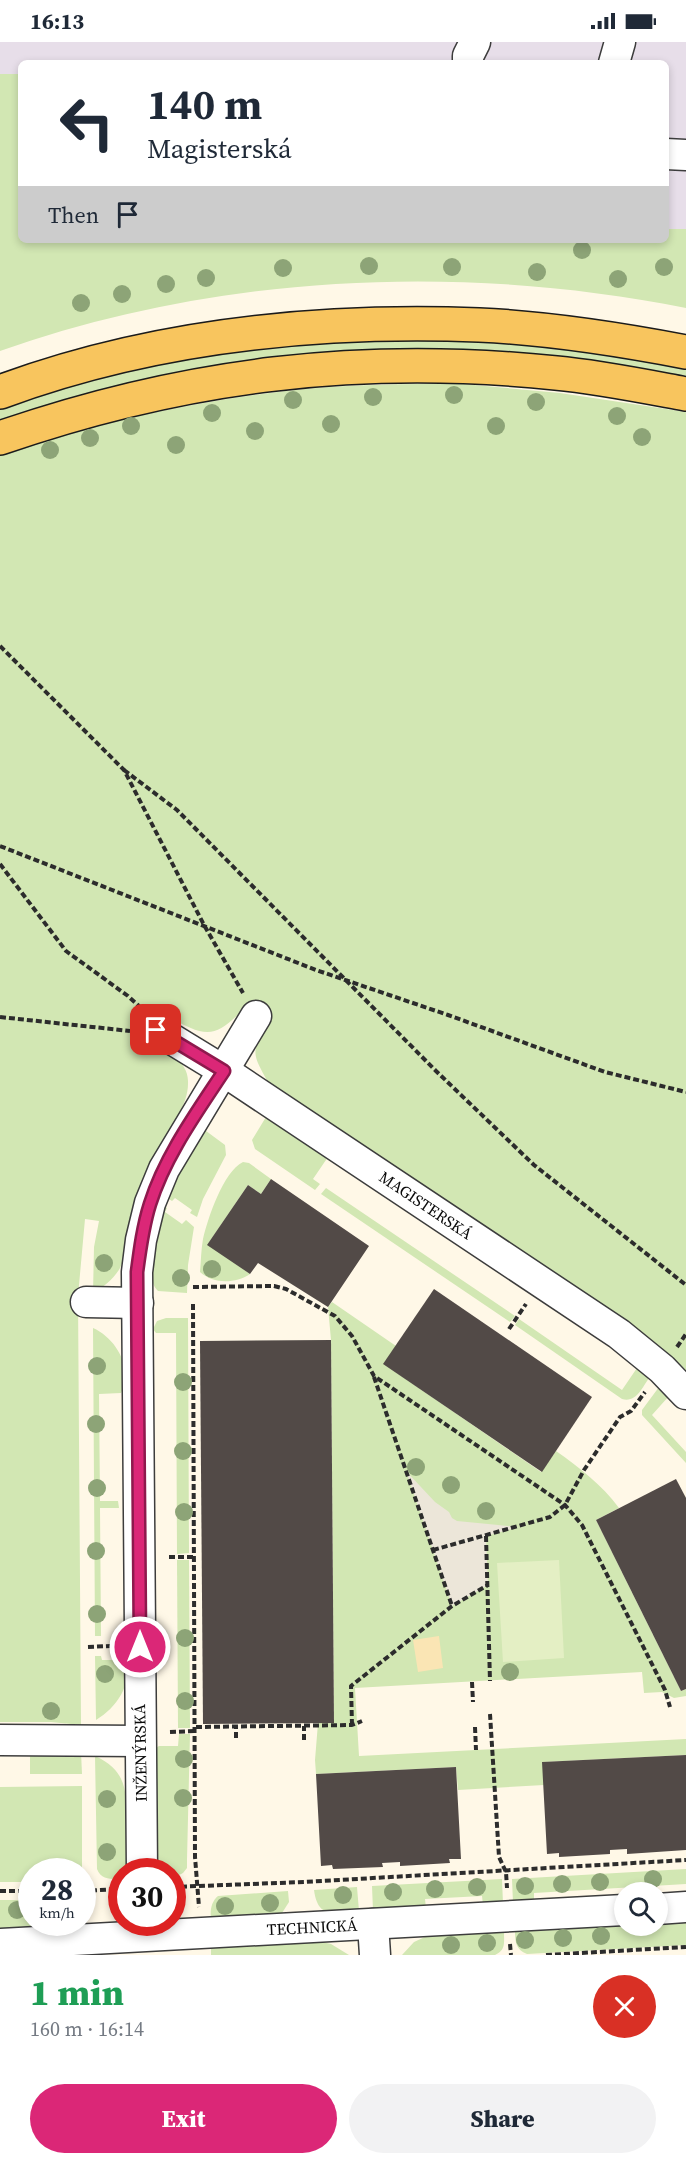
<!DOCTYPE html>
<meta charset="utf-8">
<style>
:root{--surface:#fff;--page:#f2f2f3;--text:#1f2937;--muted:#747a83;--accent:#db2777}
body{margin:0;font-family:"Source Serif 4",serif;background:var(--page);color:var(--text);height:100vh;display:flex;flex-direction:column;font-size:22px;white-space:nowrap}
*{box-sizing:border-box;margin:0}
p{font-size:20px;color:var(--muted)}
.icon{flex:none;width:33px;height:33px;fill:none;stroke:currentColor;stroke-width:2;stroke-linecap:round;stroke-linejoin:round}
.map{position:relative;height:1913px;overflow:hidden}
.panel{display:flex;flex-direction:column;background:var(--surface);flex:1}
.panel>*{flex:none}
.banner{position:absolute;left:18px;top:18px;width:651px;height:183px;border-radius:9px;box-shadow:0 3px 9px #0003;background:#fff;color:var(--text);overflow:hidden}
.controls{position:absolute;left:614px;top:1840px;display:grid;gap:12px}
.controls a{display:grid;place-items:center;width:54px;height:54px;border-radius:50%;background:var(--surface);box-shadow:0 3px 9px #0003;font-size:30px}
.speed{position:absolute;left:18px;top:1816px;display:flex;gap:12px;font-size:30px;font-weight:700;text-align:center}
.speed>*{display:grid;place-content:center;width:78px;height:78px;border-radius:50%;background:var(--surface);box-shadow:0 3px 9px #0003;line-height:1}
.speed small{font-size:15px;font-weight:400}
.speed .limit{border:9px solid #d22;background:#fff;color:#111}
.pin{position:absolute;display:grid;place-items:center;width:51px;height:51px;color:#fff;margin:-26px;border-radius:12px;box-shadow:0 3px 9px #0006}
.me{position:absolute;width:66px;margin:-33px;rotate:0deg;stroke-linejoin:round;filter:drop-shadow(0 0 4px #0008)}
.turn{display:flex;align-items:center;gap:21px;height:126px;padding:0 30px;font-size:27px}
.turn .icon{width:78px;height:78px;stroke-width:2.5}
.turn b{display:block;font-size:42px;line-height:51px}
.then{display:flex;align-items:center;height:57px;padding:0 30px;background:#0003;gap:12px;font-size:22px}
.round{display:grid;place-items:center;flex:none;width:63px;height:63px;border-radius:32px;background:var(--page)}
.headline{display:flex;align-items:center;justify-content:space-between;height:102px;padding:0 30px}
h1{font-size:36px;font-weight:800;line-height:45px;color:#1e9e55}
.cta{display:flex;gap:12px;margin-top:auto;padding:12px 30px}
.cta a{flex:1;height:69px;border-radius:36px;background:var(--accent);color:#fff;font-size:24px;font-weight:800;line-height:69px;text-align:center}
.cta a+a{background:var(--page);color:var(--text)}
.status{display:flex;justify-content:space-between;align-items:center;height:42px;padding:0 30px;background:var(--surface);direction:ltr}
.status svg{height:16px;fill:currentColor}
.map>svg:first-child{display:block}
</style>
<div class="status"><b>16:13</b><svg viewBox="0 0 49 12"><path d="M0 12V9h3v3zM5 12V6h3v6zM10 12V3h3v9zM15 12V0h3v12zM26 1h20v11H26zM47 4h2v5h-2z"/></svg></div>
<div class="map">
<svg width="686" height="1913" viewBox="0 0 686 1913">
<rect width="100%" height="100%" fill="#fff8e7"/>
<path fill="#e7dee9" d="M0 0H686V187H666V21H21V32H0Z"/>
<g fill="#d2e7b3">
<path d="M0 32H21V198H666V187H686V266C460 221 218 232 0 309Z"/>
<path d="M339 296 513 300 654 318 686 324V338L482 314 0 383V367L69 344 152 324 261 303Z"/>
<path d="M463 342 560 351 686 370V1335L271 1045C251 1010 251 1013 267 977L248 962C216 997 208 997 167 974L151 996C165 1007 188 1019 188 1039 189 1062 172 1083 162 1102 151 1121 140 1143 133 1164 128 1184 130 1208 120 1226 114 1237 103 1245 93 1251L94 1205 99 1179 85 1177 78 1254 81 1683 51 1680H0V412C28 401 58 394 88 386 153 369 218 357 285 349 344 342 404 342 463 342Z"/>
<path d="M266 1075 328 1115 313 1137 320 1142 315 1148 255 1107 252 1098Z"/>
<path d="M202 1086 225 1103 226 1113 203 1157 197 1175 190 1171 192 1168 175 1156 172 1159 166 1155Z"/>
<path d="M243 1120 249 1121 271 1137 261 1152 248 1143 208 1202 250 1232C235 1242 213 1242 200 1230 201 1219 201 1208 203 1197 208 1176 223 1130 243 1120Z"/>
<path d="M326 1146 515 1274 510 1280 321 1152Z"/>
<path d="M163 1163 167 1166 165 1170 182 1182 186 1178 194 1185 188 1223 187 1251 158 1249C141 1233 158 1184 163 1163Z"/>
<path d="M332 1260 396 1304 384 1322 541 1430 556 1409C580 1426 601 1442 619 1466L596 1478 681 1649 686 1647V1654L674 1656 662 1650 644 1651 642 1630 355 1646 359 1714 686 1697V1713L543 1720 544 1743 458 1748 456 1725 316 1732 315 1718 318 1681 334 1680 331 1298 328 1265Z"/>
<path d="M166 1276H188L189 1511 177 1512 176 1291H156L153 1287 157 1279Z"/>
<path d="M519 1277 622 1348 637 1326 649 1336C642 1346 636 1361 622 1357L515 1283Z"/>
<path d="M93 1286C116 1296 134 1327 121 1351L99 1352 100 1459H118L119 1466H100L101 1594H95Z"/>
<path d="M659 1345 669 1354 652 1373 686 1410V1421L642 1373V1368Z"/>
<path d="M177 1518H189L190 1686H178Z"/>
<path d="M95 1614H101L102 1618H124C134 1642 116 1666 96 1678Z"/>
<path d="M179 1692H190L187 1818V1826L183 1831 173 1836 172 1830H156L154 1707 159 1704H178Z"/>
<path d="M81 1710 82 1732H30V1712Z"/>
<path d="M95 1714C128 1729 126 1750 127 1782 127 1798 127 1814 127 1830H122L121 1837C111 1837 101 1838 97 1827Z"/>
<path d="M82 1744V1830H32L31 1840H0V1745Z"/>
<path d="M686 1827V1842L534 1851V1861H513L512 1837Z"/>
<path d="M502 1837 503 1862 483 1863 482 1854 425 1857 426 1866 373 1869 372 1844Z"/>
<path d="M357 1845 359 1869C335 1871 318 1878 314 1848Z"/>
<path d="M288 1849 289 1860 282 1871 274 1874 211 1878C210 1868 211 1860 218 1854Z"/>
<path d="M0 1858H31L32 1881 79 1882 68 1885 0 1889Z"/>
<path d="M686 1880V1903L527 1912C516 1908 515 1900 515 1889L624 1883 657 1884V1882Z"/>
<path d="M504 1890C504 1901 506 1908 495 1913H402L414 1900 427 1894Z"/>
<path d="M322 1900 331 1902 349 1913H211V1906Z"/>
</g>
<path fill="#fae5b4" d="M439 1594 443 1626 418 1630 413 1598Z"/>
<path fill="#e4efc4" d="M559 1518 564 1616 503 1620 497 1521Z"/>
<path fill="#ece6d9" d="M406 1429 435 1460 449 1470 452 1476 457 1479 519 1485 486 1494 488 1543 452 1564Z"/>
<g fill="#524a47">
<path d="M271 1137 369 1204 328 1265 258 1221 250 1232 207 1203 248 1143 261 1152Z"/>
<path d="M434 1247 592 1355 542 1430 383 1322Z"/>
<path d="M331 1298 334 1681 203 1682 200 1299Z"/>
<path d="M676 1437 686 1456V1647L681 1649 596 1478Z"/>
<path d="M686 1713V1808L627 1812V1807L610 1808V1812L559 1815V1811L547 1812 542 1720Z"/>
<path d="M456 1725 461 1817H449L450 1821 400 1824V1820L382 1821 383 1825 333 1827 332 1823 321 1824 316 1732Z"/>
</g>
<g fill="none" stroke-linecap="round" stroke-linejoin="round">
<defs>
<g id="minor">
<path d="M468 21V14L475 0"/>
<path d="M614 21 620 0"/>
<path d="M666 112 686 113"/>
<path d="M157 988 224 1029 619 1292 662 1327 686 1352"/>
<path d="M86 1260 138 1261"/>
<path d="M0 1698 140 1699"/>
<path d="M142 1830 137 1230 141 1198 150 1161 164 1127 256 974"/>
<path d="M657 1867 686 1865"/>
<path d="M373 1882 375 1913"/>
<path d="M0 1902 624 1868"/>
</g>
<g id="major">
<path d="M0 350C151 294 318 277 479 283 548 286 618 297 686 310"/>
<path d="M0 396C185 332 361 311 556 331 599 335 643 344 686 352"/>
</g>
</defs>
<use href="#minor" stroke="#3d3d3d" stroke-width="33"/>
<use href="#major" stroke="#1b1b1b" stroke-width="36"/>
<g stroke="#2c2c2c" stroke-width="4" stroke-dasharray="6 3" stroke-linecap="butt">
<path d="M0 604 124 728 204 883 243 951"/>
<path d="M124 728 177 768 436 1029 534 1123 686 1243"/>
<path d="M0 804 316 928 448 973 605 1030 686 1050"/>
<path d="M0 822 66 909 128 954 140 965"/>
<path d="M0 975 130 989"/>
<path d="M193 1245 274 1244 286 1247 335 1274 352 1294 374 1334 565 1463 582 1483 665 1648 670 1665"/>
<path d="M193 1262 195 1815 199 1865"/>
<path d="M509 1287 526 1262"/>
<path d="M677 1305 686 1292"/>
<path d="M374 1335 452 1564"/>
<path d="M486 1494 490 1639"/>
<path d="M433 1508 550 1475 565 1463 584 1428 620 1375 631 1369 645 1350"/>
<path d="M169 1515H195"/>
<path d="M88 1605 111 1604"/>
<path d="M472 1640 473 1660"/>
<path d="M490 1672 499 1815 506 1830 507 1846"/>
<path d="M352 1683 351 1644 452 1564 488 1543"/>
<path d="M196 1685 352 1683 362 1679"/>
<path d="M475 1685 476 1708"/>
<path d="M170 1690 196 1689"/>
<path d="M236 1696V1684"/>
<path d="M304 1698V1684"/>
<path d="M172 1845 304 1840 686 1818"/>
<path d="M0 1849H32"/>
<path d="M82 1849 121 1847"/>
<path d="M510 1902 511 1913"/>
<path d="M546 1913 686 1905"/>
</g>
<use href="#minor" stroke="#fff" stroke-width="30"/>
<use href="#major" stroke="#f8c55e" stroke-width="33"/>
</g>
<g fill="#8da477">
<circle cx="582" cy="208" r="9"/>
<circle cx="369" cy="224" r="9"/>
<circle cx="452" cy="225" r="9"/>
<circle cx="664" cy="225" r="9"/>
<circle cx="283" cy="226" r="9"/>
<circle cx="537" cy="230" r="9"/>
<circle cx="206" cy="236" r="9"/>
<circle cx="618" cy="237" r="9"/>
<circle cx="166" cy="242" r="9"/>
<circle cx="122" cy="252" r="9"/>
<circle cx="81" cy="261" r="9"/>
<circle cx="454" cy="353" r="9"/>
<circle cx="373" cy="355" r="9"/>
<circle cx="293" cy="358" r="9"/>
<circle cx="536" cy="360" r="9"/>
<circle cx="212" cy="371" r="9"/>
<circle cx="617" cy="374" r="9"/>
<circle cx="331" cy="382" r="9"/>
<circle cx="131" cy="384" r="9"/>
<circle cx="496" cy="384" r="9"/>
<circle cx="255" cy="389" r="9"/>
<circle cx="642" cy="395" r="9"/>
<circle cx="90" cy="396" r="9"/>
<circle cx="176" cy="403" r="9"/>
<circle cx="50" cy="408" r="9"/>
<circle cx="104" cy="1221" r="9"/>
<circle cx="212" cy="1227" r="9"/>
<circle cx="181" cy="1236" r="9"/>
<circle cx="97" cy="1324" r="9"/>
<circle cx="183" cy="1340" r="9"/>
<circle cx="96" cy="1382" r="9"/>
<circle cx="183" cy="1409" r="9"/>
<circle cx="416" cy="1425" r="9"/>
<circle cx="451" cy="1443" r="9"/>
<circle cx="97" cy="1446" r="9"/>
<circle cx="486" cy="1469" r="9"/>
<circle cx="184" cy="1470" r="9"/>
<circle cx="96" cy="1509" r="9"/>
<circle cx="97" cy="1572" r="9"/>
<circle cx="185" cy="1596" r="9"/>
<circle cx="510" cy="1630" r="9"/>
<circle cx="105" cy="1632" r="9"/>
<circle cx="185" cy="1659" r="9"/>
<circle cx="51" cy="1669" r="9"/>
<circle cx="184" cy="1717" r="9"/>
<circle cx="183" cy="1756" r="9"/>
<circle cx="107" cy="1757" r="9"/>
<circle cx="107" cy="1810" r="9"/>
<circle cx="653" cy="1837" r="9"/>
<circle cx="600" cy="1840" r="9"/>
<circle cx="562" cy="1842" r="9"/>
<circle cx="525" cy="1844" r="9"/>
<circle cx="477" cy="1845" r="9"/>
<circle cx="435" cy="1847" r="9"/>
<circle cx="393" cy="1850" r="9"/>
<circle cx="343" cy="1853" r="9"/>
<circle cx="270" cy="1861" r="9"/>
<circle cx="225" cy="1864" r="9"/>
<circle cx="17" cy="1868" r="9"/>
<circle cx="601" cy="1894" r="9"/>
<circle cx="563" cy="1896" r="9"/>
<circle cx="525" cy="1898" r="9"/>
<circle cx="487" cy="1901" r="9"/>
<circle cx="451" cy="1903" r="9"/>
</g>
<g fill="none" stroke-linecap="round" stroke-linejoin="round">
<defs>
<path id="route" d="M140 1605 137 1230C140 1207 143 1184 150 1162 165 1114 197 1070 224 1029L156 988"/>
</defs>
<use href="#route" stroke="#8e194d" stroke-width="15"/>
<use href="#route" stroke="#db2777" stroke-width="10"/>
</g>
<g text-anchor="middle" stroke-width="6" stroke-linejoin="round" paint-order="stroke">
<g font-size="16" fill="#0a0a0a" stroke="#fff">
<text transform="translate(426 1163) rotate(34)" y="6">MAGISTERSKÁ</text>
<text transform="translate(140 1711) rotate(-91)" y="6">INŽENÝRSKÁ</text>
<text transform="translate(312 1885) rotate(-3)" y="6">TECHNICKÁ</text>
</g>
</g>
</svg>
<div class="controls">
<a><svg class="icon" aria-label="search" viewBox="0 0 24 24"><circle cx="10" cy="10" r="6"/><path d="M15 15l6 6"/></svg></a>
</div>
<div class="speed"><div>28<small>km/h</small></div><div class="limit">30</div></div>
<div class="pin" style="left:156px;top:988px;background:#d93025"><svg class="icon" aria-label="arrive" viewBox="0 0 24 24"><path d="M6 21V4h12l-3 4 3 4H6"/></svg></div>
<svg class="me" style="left:140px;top:1605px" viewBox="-20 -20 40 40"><circle r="17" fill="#db2777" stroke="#fff" stroke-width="3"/><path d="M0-11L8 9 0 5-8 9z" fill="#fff"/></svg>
<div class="banner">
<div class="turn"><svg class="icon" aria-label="left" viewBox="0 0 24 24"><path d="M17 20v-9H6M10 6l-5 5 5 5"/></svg><div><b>140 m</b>Magisterská</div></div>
<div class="then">Then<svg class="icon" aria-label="arrive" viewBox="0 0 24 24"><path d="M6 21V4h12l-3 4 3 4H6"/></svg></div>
</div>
</div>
<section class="panel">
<div class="headline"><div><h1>1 min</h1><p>160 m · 16:14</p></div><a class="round" style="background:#d93025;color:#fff"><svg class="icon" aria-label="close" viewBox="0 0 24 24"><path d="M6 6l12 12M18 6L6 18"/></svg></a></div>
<div class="cta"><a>Exit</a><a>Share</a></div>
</section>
